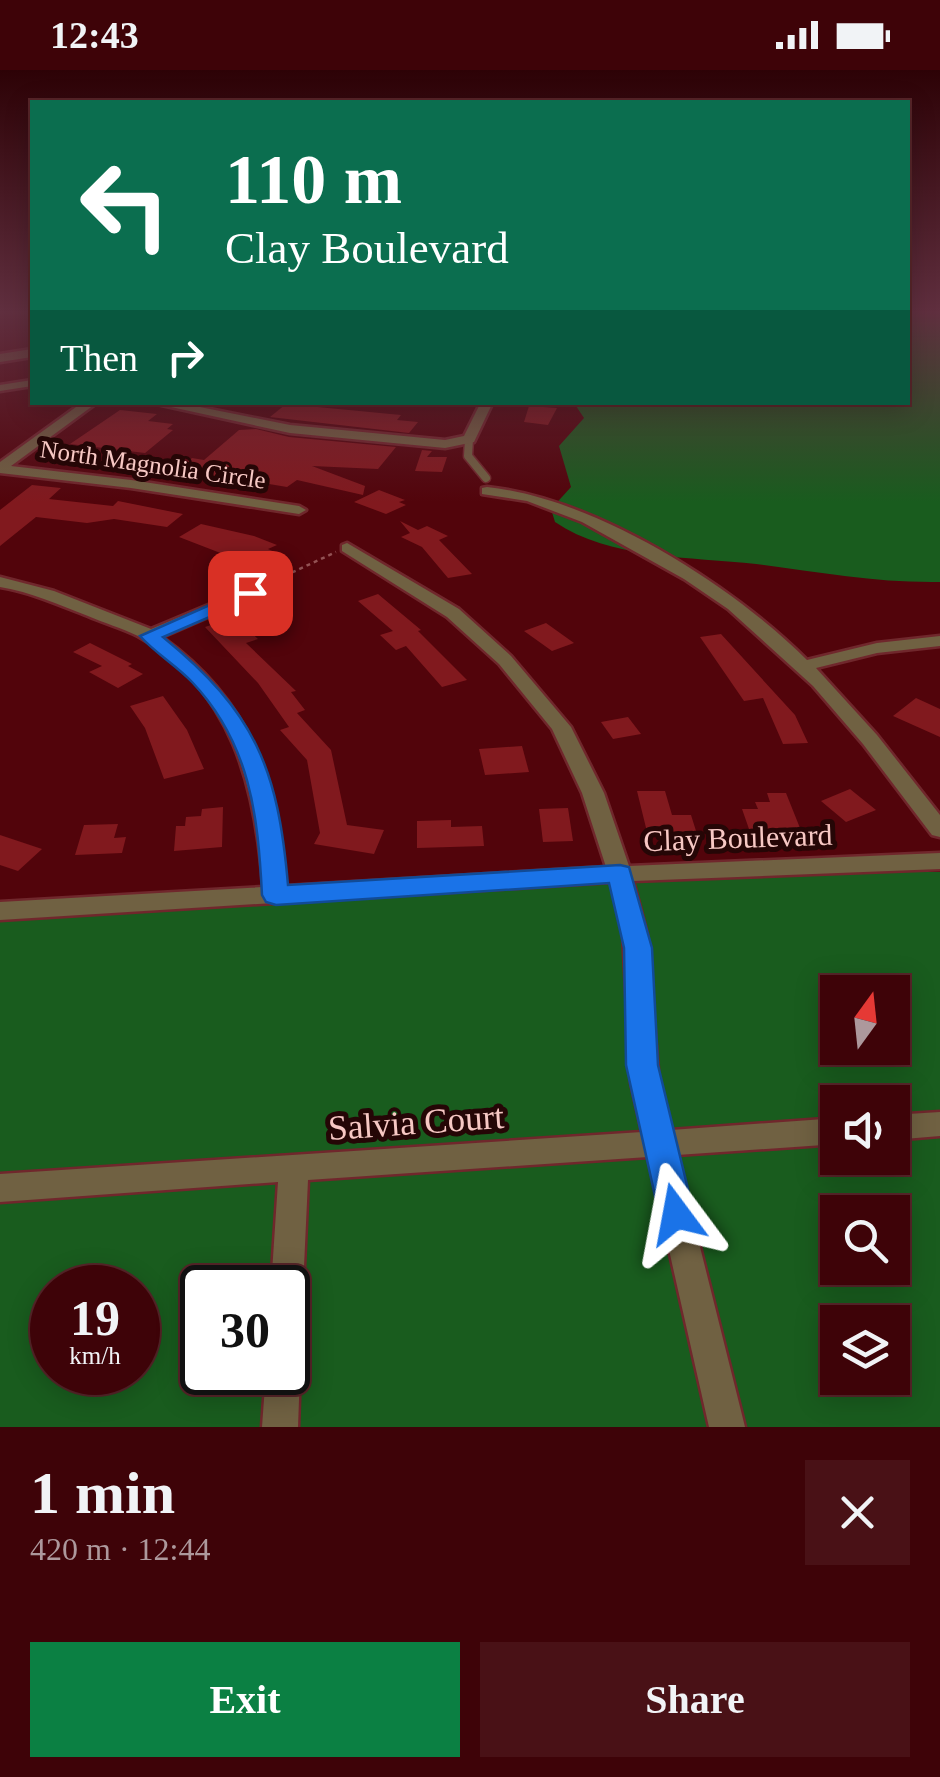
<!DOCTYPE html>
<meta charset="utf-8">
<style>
:root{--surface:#3e0308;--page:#491116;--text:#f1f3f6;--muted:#ad989c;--line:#572529;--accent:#0b8043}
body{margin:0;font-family:"Times New Roman",serif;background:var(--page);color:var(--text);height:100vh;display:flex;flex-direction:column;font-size:38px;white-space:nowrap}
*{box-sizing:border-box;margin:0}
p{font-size:32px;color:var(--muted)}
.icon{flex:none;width:55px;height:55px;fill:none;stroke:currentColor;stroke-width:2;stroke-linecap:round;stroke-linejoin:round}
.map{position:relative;height:1357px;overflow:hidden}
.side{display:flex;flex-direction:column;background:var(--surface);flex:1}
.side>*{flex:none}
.hud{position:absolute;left:30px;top:30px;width:880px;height:305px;border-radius:0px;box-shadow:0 5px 25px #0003,0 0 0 2px var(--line);background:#0b6e4f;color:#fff;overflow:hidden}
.needle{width:65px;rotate:15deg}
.fabs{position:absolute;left:820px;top:905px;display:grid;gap:20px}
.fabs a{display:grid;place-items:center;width:90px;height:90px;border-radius:0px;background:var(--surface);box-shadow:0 5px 25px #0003,0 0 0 2px var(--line);font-size:50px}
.speed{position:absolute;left:30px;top:1195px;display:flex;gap:20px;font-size:50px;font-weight:700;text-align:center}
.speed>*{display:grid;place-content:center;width:130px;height:130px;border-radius:50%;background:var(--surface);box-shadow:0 5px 25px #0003,0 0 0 2px var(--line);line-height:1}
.speed small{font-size:25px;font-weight:400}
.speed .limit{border:5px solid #111;border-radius:15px;background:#fff;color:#111}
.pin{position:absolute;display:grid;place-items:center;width:85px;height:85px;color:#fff;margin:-42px;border-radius:20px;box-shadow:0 5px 15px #0006}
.me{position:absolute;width:110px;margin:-55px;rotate:347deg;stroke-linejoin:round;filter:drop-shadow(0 0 8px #0008)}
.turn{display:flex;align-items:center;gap:35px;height:210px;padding:0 30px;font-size:45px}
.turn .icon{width:130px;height:130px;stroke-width:2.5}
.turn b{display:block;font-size:70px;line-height:85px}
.then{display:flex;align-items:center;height:95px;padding:0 30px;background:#0003;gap:20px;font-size:38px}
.round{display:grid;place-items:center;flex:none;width:105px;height:105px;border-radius:0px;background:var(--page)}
.head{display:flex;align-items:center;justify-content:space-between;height:170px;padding:0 30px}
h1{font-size:60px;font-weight:700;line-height:75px}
.action{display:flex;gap:20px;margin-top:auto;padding:20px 30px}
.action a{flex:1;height:115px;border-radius:0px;background:var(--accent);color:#fff;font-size:40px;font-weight:700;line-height:115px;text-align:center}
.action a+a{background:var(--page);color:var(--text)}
.status{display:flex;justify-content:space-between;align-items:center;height:70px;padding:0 50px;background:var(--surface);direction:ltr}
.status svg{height:28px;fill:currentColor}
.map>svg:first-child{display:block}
</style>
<div class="status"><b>12:43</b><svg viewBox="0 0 49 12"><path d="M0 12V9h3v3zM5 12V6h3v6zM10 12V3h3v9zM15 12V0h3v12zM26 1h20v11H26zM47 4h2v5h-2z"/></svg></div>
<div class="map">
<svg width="940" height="1357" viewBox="0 0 940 1357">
<rect width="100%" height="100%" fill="#52040b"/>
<g fill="#195c1e" fill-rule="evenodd">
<path d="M908 242H940V512C875 513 820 502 756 494 692 487 609 489 555 452L551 439 571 417 559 376 584 348 574 333 908 332Z"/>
<path d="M762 801 940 802V1357H0V842ZM838 922H892V978H838ZM838 1032H892V1088H838ZM838 1142H892V1198H838ZM52 1218H138V1302H52ZM202 1218H288V1302H202ZM838 1252H892V1308H838Z"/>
</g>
<g fill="#81191e">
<path d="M286 334 401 345 397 350 418 352 409 363 270 347Z"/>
<path d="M529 336 557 338 548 355 524 352Z"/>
<path d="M120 340 157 344 148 351 173 354 167 359 173 360 145 383 70 374Z"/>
<path d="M256 359 289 367 396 377 378 399 312 396 365 416 363 425 297 410 287 417 257 412 250 417 174 404 192 388 204 390 239 360Z"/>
<path d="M422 380 432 381 427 387H447L442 402 415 401Z"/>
<path d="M32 415 61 418 49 429 113 436 118 431 183 444 167 457 114 449 87 453 36 447 0 476V440Z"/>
<path d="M379 420 405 430 399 432 406 435 386 444 354 432Z"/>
<path d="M400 451 418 460 427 456 448 466 439 470 472 504 448 508 422 477 401 467 410 463Z"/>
<path d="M201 454 254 466 277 475 268 479 286 487 262 499 179 467Z"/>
<path d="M378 524 421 560 418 561 467 610 442 617 406 576 396 580 380 565 393 561 358 531Z"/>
<path d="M235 547 258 569 246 573 296 621 291 622 305 640 297 643 331 680 347 755 384 760 374 784 314 774 320 763 307 690 280 660 289 657 258 613 205 557Z"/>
<path d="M546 553 574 573 552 581 524 561Z"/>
<path d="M721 564 795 645 808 673 783 674 763 628 744 631 700 567Z"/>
<path d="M90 573 132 594 128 596 143 604 118 618 89 602 102 596 73 582Z"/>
<path d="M163 626 187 660 204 699 164 709 145 658 130 636Z"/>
<path d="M916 628 940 639V667L893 646Z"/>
<path d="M628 647 641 664 613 669 601 652Z"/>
<path d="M522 676 529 702 485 705 479 679Z"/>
<path d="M850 719 876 740 846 752 821 731Z"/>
<path d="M637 721H665L672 745H691L697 764 648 766Z"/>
<path d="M767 723H786L800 758 749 759 742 739H758L755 732H770Z"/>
<path d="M223 737 222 777 174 781 176 756H185L186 747 201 746 202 739Z"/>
<path d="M568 738 573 771 543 772 539 739Z"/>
<path d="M451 750V757L482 756 484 776 417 778V751Z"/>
<path d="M118 754 114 768 126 767 122 783 75 785 84 755Z"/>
<path d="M0 765 42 779 18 801 0 795Z"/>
</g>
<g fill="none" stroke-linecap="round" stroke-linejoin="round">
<defs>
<path id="service" d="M469 369 468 386 486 408"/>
<g id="minor">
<path d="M32 310V316L0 321V315Z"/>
<path d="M83 332H98L11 396 131 410 299 436 306 440 299 444 131 418 0 403V392Z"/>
<path d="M148 332H175L290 355 445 370 464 366 481 332H493L474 372 445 378 290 363Z"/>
<path d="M487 417C594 428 731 514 807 590L877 573 940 566V576L877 583 816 598 877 665 940 745V767L932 765 863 674 813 616 728 539 684 509 582 452 527 431 482 424V418Z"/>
<path d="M347 473 459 539 511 586 571 657 604 723 629 796 940 783V799L633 811 647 864 659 1013 671 1060 838 1048V1074L677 1085 745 1357H709L648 1087 308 1110 303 1218 298 1229 288 1234V1218H271L278 1112 0 1132V1104L642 1062 631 1013 623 864 611 812 0 850V832L263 817C256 718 232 618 138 566 122 558 104 553 88 546 59 535 31 522 0 517V507L54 521 151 559 244 520H256V526L162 567C252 632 276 709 286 816L606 797 582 723 552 659 499 594 447 547 342 481V475Z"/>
<path d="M940 1042V1066L892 1070V1045Z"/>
<path d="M288 1287 295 1290 300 1302 298 1357H262L266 1302H288Z"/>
</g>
<path id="tertiary" d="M32 279V287L0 292V284Z"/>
</defs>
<use href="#service" stroke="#70272c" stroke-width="11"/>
<use href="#minor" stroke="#70272c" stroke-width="5"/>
<use href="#tertiary" stroke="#70272c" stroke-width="5"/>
<path stroke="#935254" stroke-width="2.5" stroke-dasharray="4 4" stroke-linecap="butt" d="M263 516 336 482"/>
<use href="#service" stroke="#706142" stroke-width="8"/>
<use href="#minor" fill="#706142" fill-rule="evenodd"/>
<use href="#tertiary" fill="#706142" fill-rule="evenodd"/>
</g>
<linearGradient id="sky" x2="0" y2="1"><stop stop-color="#2d0206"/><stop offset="0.56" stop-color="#602f3f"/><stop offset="1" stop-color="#602f3f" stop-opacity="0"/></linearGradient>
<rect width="940" height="432" fill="url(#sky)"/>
<path fill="#1a73e8" stroke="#114b97" stroke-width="2.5" d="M250 517 259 523 256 527 163 567C255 642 278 698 288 815L620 795 629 797 652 878 658 995 694 1144 689 1156 676 1161 664 1156 659 1144 626 995 624 878 609 813 276 835 266 832 262 825C258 745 250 673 192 612 176 595 155 583 140 566Z"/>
<g text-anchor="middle" stroke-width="10" stroke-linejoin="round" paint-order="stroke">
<g font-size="25" fill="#f7c8c4" stroke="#250606">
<text transform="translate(153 394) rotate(8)" y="9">North Magnolia Circle</text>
</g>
<g font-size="30" fill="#f7c8c4" stroke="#250606">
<text transform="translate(738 768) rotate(-2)" y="10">Clay Boulevard</text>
</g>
<g font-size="35" fill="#f7c8c4" stroke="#250606">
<text transform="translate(416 1052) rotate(-4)" y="12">Salvia Court</text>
</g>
</g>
</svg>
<div class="fabs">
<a><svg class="needle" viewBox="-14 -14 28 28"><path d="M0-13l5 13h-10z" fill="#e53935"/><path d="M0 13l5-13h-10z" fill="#ad989c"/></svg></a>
<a><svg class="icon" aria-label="sound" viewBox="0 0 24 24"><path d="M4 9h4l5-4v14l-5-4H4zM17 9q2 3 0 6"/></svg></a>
<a><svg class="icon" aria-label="search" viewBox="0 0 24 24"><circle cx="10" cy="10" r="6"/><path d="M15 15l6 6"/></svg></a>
<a><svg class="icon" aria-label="layers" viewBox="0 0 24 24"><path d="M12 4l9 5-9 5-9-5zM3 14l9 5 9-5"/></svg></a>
</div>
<div class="speed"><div>19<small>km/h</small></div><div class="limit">30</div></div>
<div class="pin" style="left:250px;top:523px;background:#d93025"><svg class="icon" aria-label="arrive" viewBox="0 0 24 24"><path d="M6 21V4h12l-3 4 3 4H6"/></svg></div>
<svg class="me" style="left:676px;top:1144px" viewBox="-20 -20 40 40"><path d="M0-17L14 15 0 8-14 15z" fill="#1a73e8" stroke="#fff" stroke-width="4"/></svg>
<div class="hud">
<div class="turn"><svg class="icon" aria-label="left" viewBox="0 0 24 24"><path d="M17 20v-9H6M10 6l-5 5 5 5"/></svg><div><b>110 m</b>Clay Boulevard</div></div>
<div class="then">Then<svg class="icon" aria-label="right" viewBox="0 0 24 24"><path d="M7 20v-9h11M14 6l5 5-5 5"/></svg></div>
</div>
</div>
<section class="side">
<div class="head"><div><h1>1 min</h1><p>420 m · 12:44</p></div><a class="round"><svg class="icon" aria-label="close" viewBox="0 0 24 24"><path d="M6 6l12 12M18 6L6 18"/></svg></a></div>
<div class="action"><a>Exit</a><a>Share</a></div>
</section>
